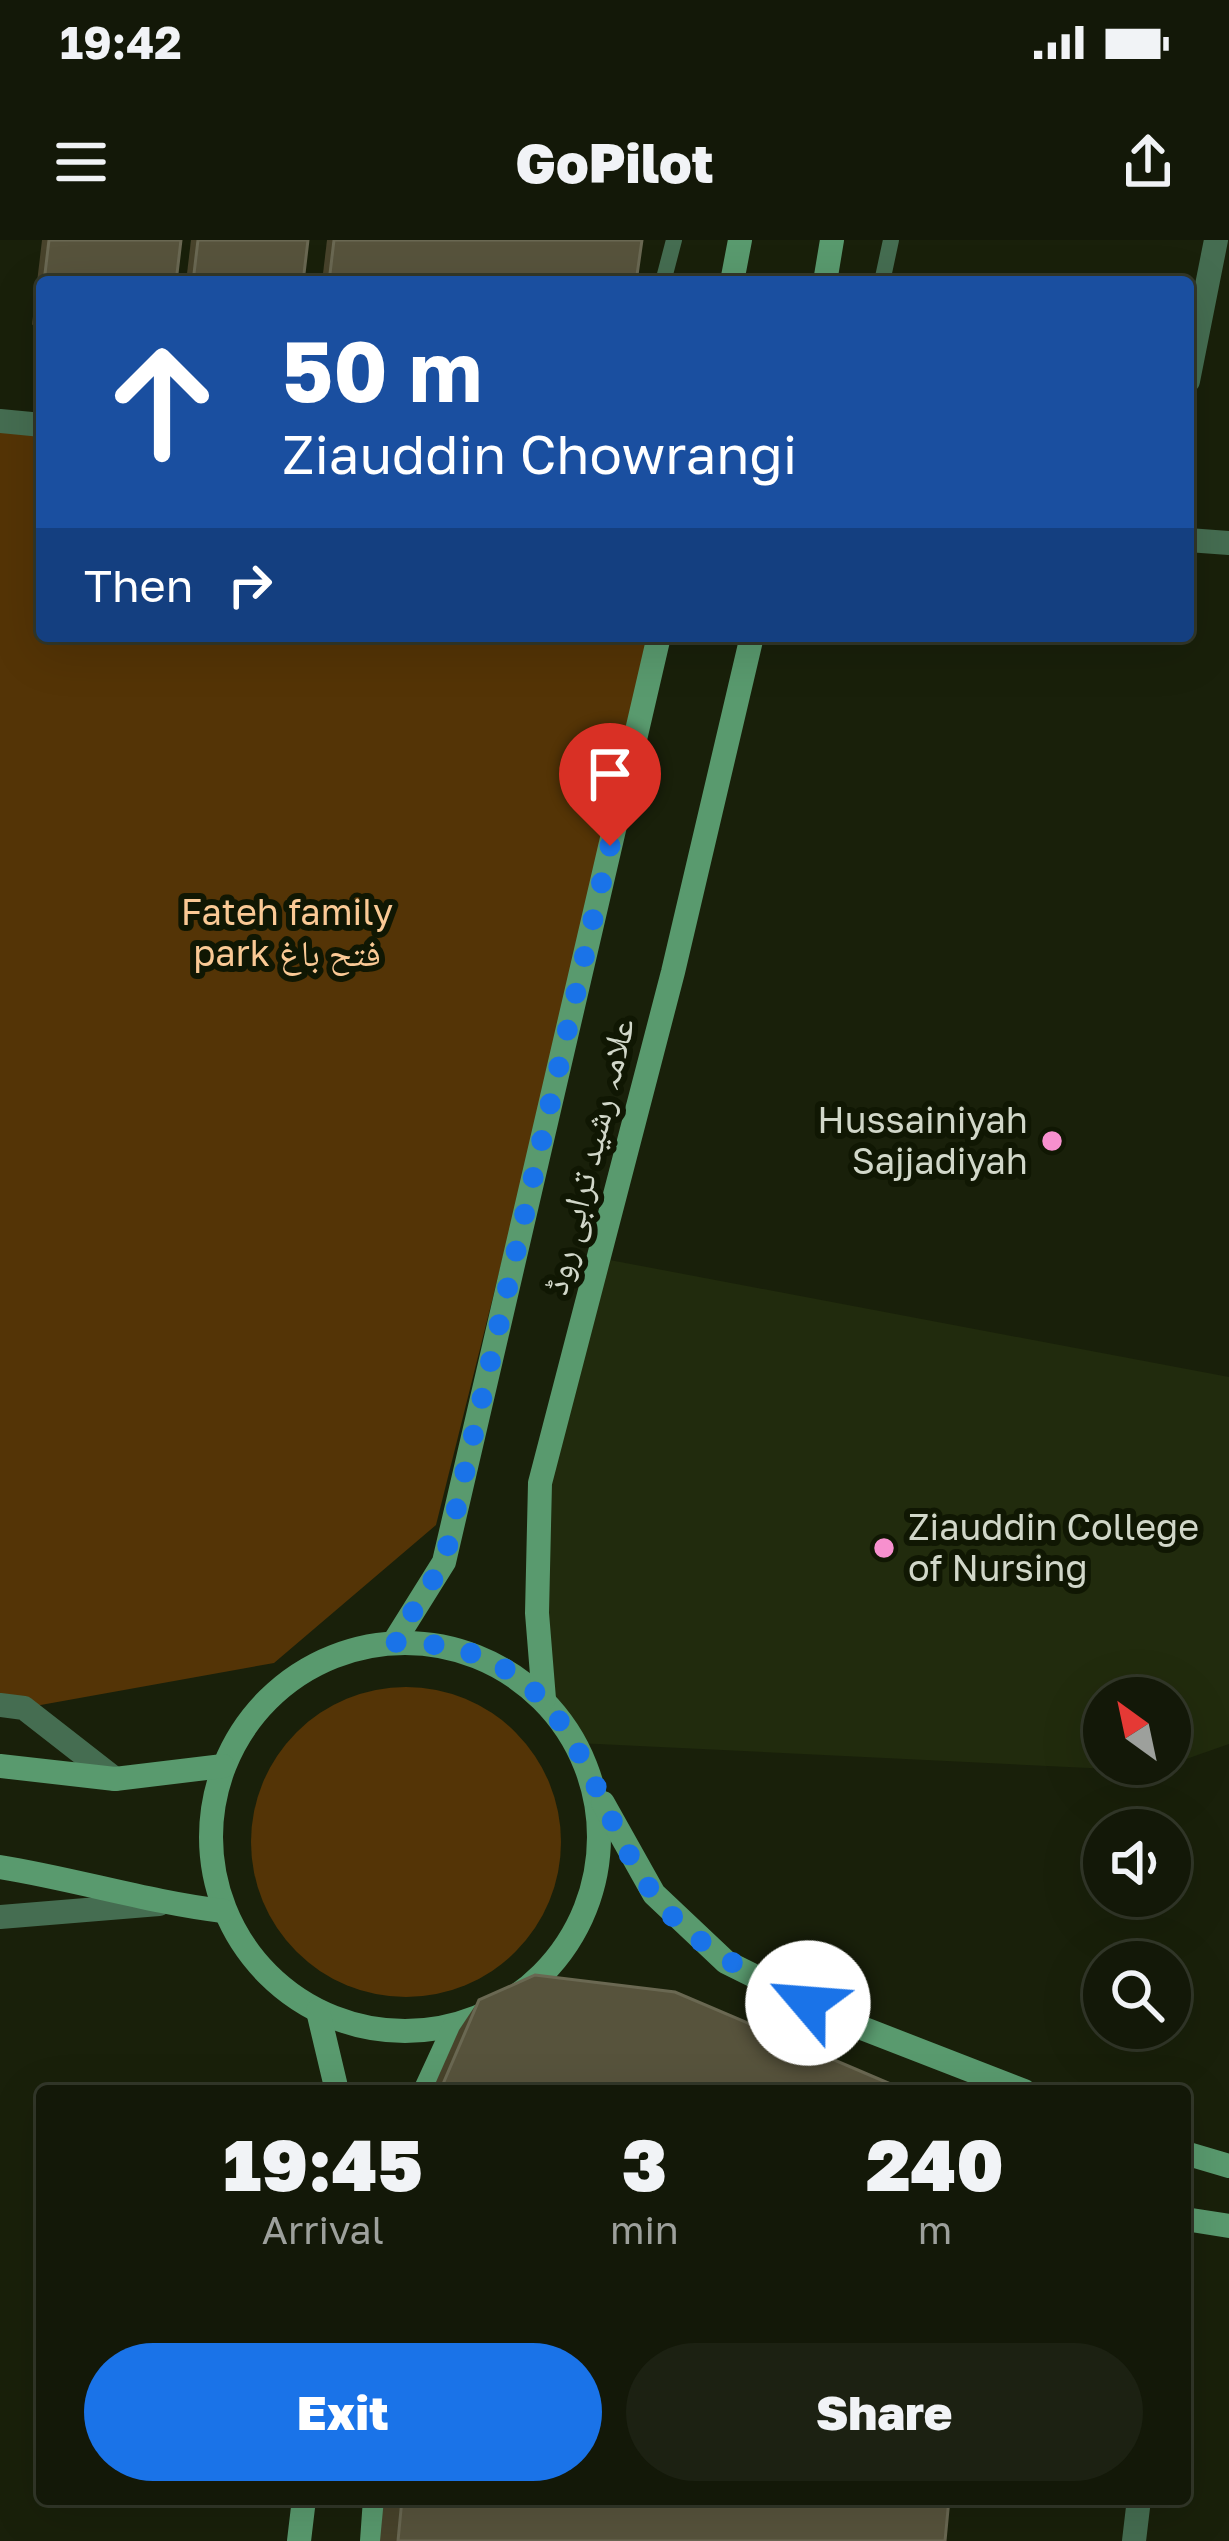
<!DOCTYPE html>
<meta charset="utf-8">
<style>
:root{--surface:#131808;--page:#1c2112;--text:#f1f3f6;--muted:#9da09c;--line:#323729;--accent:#1a73e8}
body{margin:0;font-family:"Golos Text","Noto Naskh Arabic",sans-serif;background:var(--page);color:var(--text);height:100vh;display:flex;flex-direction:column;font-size:45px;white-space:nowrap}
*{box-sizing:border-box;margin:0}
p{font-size:39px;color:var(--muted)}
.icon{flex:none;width:66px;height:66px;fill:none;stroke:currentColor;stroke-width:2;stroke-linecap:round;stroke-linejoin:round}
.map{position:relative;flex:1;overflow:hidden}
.details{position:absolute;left:36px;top:1845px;width:1155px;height:420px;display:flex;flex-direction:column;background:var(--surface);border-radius:12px;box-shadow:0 12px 48px #0002,0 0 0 3px var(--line)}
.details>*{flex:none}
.hud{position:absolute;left:36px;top:36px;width:1158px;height:366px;border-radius:12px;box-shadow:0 12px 48px #0002,0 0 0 3px var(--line);background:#1a4fa0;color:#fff;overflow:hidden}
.needle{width:78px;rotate:327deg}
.controls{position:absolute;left:1083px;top:1437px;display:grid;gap:24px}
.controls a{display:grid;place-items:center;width:108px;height:108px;border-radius:50%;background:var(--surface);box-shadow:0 12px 48px #0002,0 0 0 3px var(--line);font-size:60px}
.pin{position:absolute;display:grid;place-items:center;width:102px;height:102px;color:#fff;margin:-123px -51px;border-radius:50% 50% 50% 0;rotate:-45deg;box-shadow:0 0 12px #0007}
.pin .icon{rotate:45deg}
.me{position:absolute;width:132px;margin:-66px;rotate:297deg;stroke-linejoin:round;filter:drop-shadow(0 0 9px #0008)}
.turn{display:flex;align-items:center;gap:42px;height:252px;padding:0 48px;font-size:54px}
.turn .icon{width:156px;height:156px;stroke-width:2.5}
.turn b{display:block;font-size:84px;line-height:102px}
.then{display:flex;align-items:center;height:114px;padding:0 48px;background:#0003;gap:24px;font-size:45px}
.eta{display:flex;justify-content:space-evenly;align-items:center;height:204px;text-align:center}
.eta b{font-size:72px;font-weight:800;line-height:84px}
.action{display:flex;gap:24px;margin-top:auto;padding:24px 48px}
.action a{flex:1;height:138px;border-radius:72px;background:var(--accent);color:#fff;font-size:48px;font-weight:800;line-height:138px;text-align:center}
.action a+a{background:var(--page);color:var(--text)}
.status{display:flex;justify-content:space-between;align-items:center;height:84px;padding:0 60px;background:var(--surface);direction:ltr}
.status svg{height:33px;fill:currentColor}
header{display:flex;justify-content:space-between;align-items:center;height:156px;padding:0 48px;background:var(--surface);font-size:54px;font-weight:800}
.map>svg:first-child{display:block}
</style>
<div class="status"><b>19:42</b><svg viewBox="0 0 49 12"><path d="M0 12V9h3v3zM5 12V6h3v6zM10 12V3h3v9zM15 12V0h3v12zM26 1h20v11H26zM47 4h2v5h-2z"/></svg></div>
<header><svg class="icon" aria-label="menu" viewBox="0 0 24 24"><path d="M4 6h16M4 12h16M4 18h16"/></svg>GoPilot<svg class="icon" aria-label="share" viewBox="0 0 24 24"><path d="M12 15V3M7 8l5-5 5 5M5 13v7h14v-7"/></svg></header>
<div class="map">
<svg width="1229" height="2301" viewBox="0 0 1229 2301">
<rect width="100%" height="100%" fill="#19200a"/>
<path fill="#212b0d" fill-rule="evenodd" d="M599 1018 1229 1137V1504L1152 1531 577 1503 544 1459 540 1243ZM1104 1458H1170V1524H1104Z"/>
<g fill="#543406">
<path d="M0 181 42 185V396H658L436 1285 274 1423 24 1468 0 1465Z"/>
<circle cx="406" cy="1602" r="155"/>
</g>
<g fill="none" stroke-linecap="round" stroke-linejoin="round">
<g stroke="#456d51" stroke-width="16">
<path d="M663 42 674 0"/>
<path d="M882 42 891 0"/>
</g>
<g stroke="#456d51" stroke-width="24">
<path d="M1188 141 1216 0"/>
<path d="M0 181 42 185"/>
<path d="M1188 300 1229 303"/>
<path d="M0 1465 24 1468 115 1539"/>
<path d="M0 1677 159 1664"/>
<path d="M1134 2301 1139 2259"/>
</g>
<g stroke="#599a6e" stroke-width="24">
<path d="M732 42 740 0"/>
<path d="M825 42 832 0"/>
<path d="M394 1402 444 1322 659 396"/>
<circle cx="405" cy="1597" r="194"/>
<path d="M544 1459 537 1373 540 1243 673 732 752 396"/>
<path d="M0 1526 115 1539 223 1526"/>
<path d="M603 1563 654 1654 726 1722 849 1783 1024 1851"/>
<path d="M0 1627C75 1639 148 1662 223 1671"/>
<path d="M318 1771 337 1851"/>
<path d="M425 1851 455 1786"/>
<path d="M1185 1913 1229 1926"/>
<path d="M1185 1979 1229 1986"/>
<path d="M299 2301 304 2259"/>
<path d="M372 2301 375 2259"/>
</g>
</g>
<g fill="#48432b">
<path d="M42 0H181L176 42H42V86L32 85Z"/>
<path d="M191 0H308L303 42H186Z"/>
<path d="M327 0H642L636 42H322Z"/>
<path d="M479 1760 907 1851H432L459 1790Z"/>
<path d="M384 2259H949L945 2301H380Z"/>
</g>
<path fill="#2f2e17" d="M40 73H42V86L32 85Z"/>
<g fill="#57533c" stroke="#6a6852" stroke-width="3">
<path d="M49 0H181L176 42H44Z"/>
<path d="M198 0H308L303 42H193Z"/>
<path d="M334 0H642L636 42H329Z"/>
<path d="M535 1735 675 1752 907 1851H440L479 1760Z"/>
<path d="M402 2259H949L945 2301H398Z"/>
</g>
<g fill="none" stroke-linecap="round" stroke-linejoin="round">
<path stroke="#1a73e8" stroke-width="21" stroke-dasharray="0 37.8" d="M610 606 444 1322 394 1402C412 1404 432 1403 449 1407 579 1436 587 1559 652 1652 689 1704 752 1735 808 1763"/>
</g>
<g fill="#f790ce" stroke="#101703" stroke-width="4.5">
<circle cx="1052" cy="901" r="12"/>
<circle cx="884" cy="1308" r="12"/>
</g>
<g text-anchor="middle" stroke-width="12" stroke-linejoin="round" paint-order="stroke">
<g font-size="36" fill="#fac995" stroke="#101703">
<text x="287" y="685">Fateh family<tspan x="287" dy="41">park فتح باغ</tspan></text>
</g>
<g font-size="36" fill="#d1d7c9" stroke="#101703" text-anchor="end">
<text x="1028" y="893">Hussainiyah<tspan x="1028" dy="41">Sajjadiyah</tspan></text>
<text x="908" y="1300" text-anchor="start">Ziauddin College<tspan x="908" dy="41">of Nursing</tspan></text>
</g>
<g font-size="36" fill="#d1d7c9" stroke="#101703">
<text transform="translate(588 916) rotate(-76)" y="13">علامہ رشید ترابی روڈ</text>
</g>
</g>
</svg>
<div class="controls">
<a><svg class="needle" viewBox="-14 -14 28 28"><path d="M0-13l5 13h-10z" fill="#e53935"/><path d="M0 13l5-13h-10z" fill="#9da09c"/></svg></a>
<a><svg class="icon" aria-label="sound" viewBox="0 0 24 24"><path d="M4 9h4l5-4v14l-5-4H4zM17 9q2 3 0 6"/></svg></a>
<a><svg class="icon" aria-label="search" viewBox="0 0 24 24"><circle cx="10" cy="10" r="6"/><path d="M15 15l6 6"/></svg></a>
</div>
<div class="pin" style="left:610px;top:606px;background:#d93025"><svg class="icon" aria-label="arrive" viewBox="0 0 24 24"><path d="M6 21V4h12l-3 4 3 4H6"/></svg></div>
<svg class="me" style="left:808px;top:1763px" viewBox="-20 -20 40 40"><circle r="19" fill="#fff"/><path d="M0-13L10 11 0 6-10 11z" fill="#1a73e8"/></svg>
<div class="hud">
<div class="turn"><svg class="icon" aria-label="ahead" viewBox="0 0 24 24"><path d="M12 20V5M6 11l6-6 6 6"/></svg><div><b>50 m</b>Ziauddin Chowrangi</div></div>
<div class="then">Then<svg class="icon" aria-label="right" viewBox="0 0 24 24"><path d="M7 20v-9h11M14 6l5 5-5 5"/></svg></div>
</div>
<section class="details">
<div class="eta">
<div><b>19:45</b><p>Arrival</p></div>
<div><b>3</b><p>min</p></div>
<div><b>240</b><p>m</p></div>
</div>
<div class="action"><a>Exit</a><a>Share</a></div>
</section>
</div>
